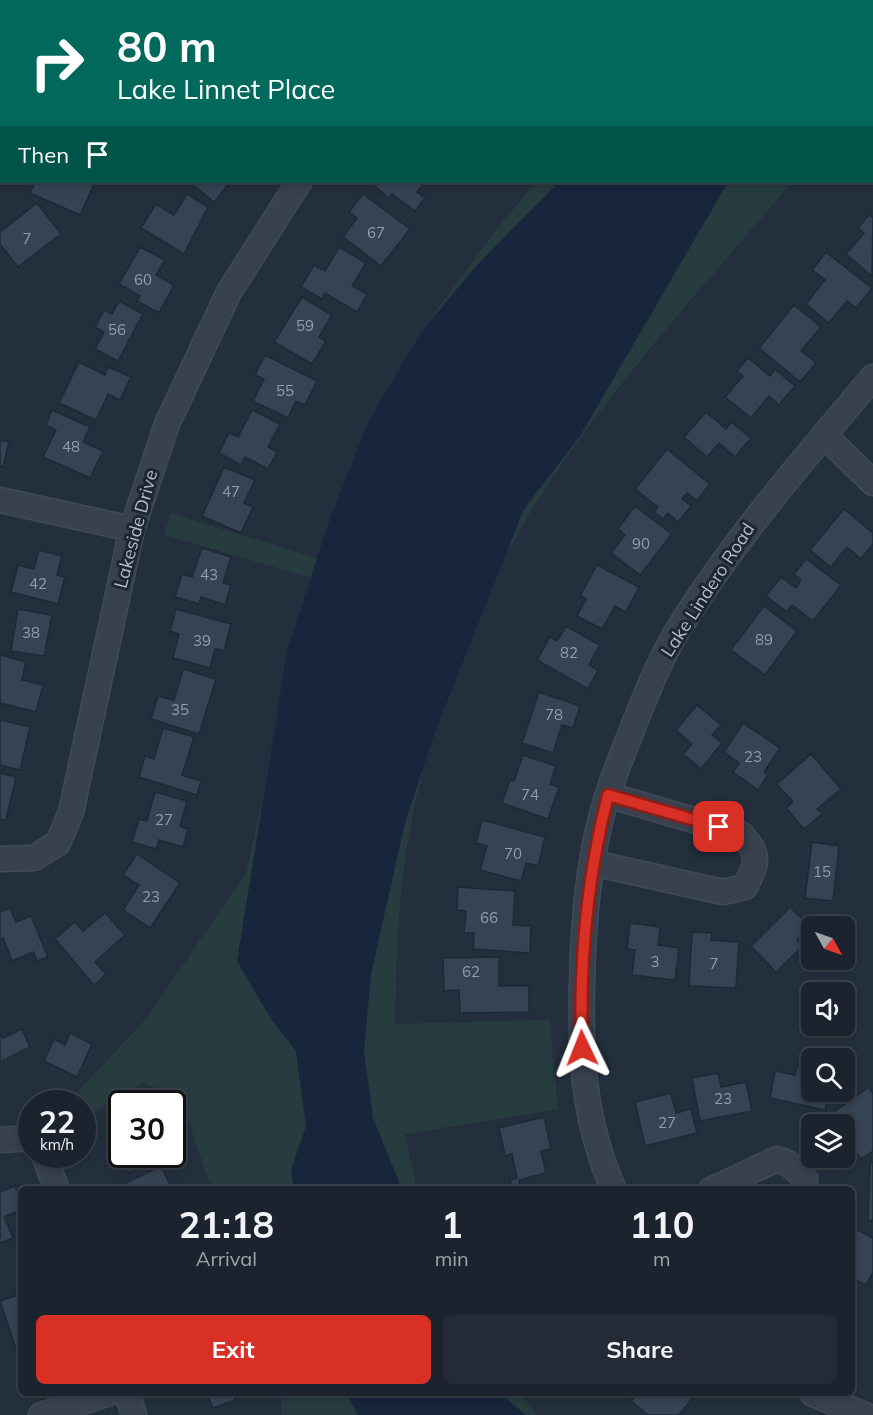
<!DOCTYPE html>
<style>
:root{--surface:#1b232e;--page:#242b36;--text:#f1f3f6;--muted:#a0a4aa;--line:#39404a;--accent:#d93025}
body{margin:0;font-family:Mulish,sans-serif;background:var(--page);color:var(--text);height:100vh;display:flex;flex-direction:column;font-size:22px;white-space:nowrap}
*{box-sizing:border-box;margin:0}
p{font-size:20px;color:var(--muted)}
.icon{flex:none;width:33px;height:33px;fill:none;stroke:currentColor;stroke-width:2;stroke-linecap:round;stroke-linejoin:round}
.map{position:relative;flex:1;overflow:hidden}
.sheet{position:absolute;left:18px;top:1186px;width:837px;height:210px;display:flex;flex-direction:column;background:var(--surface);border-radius:9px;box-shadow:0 3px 9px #0003,0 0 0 2px var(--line)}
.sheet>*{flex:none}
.top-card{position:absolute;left:0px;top:0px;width:873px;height:183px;box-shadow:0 3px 9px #0003,0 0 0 2px var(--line);background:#00695c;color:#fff;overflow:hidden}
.needle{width:39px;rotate:130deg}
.fabs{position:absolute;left:801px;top:916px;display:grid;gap:12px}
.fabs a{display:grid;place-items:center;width:54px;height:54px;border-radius:9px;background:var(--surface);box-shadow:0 3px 9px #0003,0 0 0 2px var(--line);font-size:30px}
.speed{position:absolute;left:18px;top:1090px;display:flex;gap:12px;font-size:30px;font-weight:700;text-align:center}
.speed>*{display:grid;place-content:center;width:78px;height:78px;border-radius:50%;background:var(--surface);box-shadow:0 3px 9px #0003,0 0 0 2px var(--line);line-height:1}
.speed small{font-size:15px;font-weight:400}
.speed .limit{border:3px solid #111;border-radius:9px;background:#fff;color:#111}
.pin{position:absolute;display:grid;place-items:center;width:51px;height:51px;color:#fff;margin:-26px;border-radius:12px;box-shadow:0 3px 9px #0006}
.me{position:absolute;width:66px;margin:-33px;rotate:358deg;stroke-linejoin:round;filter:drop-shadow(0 0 4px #0008)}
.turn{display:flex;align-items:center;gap:21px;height:126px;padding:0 18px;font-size:27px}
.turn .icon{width:78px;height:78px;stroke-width:2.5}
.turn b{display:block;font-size:42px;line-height:51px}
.then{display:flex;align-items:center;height:57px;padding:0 18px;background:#0003;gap:12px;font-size:22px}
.eta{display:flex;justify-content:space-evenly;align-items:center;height:102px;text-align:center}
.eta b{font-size:36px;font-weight:700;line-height:42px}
.primary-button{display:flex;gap:12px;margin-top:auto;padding:12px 18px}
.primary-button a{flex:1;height:69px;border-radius:9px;background:var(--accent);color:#fff;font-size:24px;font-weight:700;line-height:69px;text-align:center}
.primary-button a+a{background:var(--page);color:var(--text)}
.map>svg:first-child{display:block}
</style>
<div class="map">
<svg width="873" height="1415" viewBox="0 0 873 1415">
<rect width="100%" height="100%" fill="#242f3e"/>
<g fill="#263c3f">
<path d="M536 182H792C711 278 624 372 553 477 477 588 419 741 403 875 397 924 396 974 395 1024L550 1020 558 1109 405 1134 417 1189 212 1190 180 1097 143 1083 83 1119 82 1104H66L146 1019 246 873 312 578 164 535 171 513 319 559 403 366 439 307 495 231Z"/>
<path d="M281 1394H520L537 1415H282Z"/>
</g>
<g fill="#17263c">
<path d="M559 182H728L580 436 524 509 435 732 405 823 371 974 364 1051 373 1118 402 1189H294L291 1170 306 1126 296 1051 271 1019 237 961 288 647 330 519 369 420 422 331 476 266Z"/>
<path d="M347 1394H501L526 1415H358Z"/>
</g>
<g fill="#364354" stroke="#1f2835" stroke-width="1.5">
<path d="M35 182H95L80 215 30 193Z"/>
<path d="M196 182H230L214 202 193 185Z"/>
<path d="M370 182H425L417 192 425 198 415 211 392 194 389 198Z"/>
<path d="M187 194 208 207 184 254 141 228 156 204 174 215Z"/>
<path d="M363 194 410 229 381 266 343 237 357 218 349 212Z"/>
<path d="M37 203 61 234 18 267 0 244V232Z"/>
<path d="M869 215 873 218 872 276 846 254 864 233 858 228Z"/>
<path d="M140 247 165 260 156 275 174 285 159 313 137 301 140 296 119 284Z"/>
<path d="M339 247 366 263 352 286 367 294 357 312 325 293 322 299 301 287 314 265 325 271Z"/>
<path d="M826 252 872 288 856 308 847 301 829 323 806 304 825 280 812 270Z"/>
<path d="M302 297 332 315 319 337 326 341 312 364 274 342Z"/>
<path d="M119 301 143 314 118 361 95 349 104 332 95 327 104 310 112 314Z"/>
<path d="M794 305 821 327 801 351 816 363 800 382 759 348Z"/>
<path d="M265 355 317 381 305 405 296 401 288 418 253 401 264 379 255 375Z"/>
<path d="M748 358 770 376 775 369 795 386 779 405 769 396 751 418 725 397 743 376 737 371Z"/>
<path d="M79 362 105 375 108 367 131 377 120 400 108 394 96 420 59 403Z"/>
<path d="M52 410 90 427 83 442 103 451 90 478 43 457 56 430 46 425Z"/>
<path d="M252 410 280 424 268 447 277 452 268 469 245 457 241 465 219 453 229 433 238 437Z"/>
<path d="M706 412 726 429 731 422 751 438 735 457 719 443 707 457 684 437Z"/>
<path d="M0 440 9 442 3 467 0 466Z"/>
<path d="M667 449 710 484 697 501 687 493 682 499 691 506 678 522 668 513 663 519 654 512 658 507 635 489Z"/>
<path d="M224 467 255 480 244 503 253 507 241 533 202 516Z"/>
<path d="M635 506 672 534 640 575 611 553 625 535 618 529Z"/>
<path d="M844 509 873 533V544L861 559 847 547 831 567 810 550Z"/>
<path d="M202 548 231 557 223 583 231 585 225 605 201 597 199 604 175 597 182 574 192 577Z"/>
<path d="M39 550 62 556 57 575 65 577 58 604 11 592 18 565 34 569Z"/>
<path d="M806 559 841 585 813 621 792 605 787 612 766 596 781 577 796 588 801 580 794 574Z"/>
<path d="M597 565 639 587 626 612 615 606 602 629 577 616 586 599 580 596Z"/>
<path d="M764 606 797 631 765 675 731 650Z"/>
<path d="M18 609 52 615 44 656 11 651Z"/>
<path d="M176 609 231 624 224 651 215 649 210 668 173 658 179 634 170 631Z"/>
<path d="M566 626 600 645 589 665 598 670 588 689 537 660 550 637 557 641Z"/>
<path d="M0 655 26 662 22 680 43 685 36 712 0 703Z"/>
<path d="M183 669 216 679 199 734 151 719 158 696 174 700Z"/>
<path d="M539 692 580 706 573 728 562 725 553 753 522 743Z"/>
<path d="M697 705 721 725 712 735 722 743 701 769 683 754 692 744 676 730Z"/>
<path d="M0 720 30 727 20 770 0 765Z"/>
<path d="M743 723 780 748 764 772 768 775 758 790 733 772 739 763 724 752Z"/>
<path d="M163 728 194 737 182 775 201 781 197 795 139 777 145 756 154 759Z"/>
<path d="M811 754 841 789 817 809 822 814 804 829 786 808 793 802 777 784Z"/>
<path d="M523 755 556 766 550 784 559 787 548 819 502 803 510 780 514 781Z"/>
<path d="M0 773 16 777 6 820 0 819Z"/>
<path d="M155 792 187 801 180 826 188 829 183 847 159 840 156 849 132 842 139 819 147 821Z"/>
<path d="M482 820 545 837 538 866 526 863 521 881 480 870 487 846 476 843Z"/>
<path d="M812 842 839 846 833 901 805 898Z"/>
<path d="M137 854 180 883 150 928 123 910 139 885 123 875Z"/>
<path d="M458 887 515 891 513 925 531 926 530 953 473 949 474 933H464L466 911 457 910Z"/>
<path d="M790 907 811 927 797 940 803 946 776 972 751 946Z"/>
<path d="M10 908 16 922 31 916 48 957 37 961 33 952 12 961 3 938 0 940V912Z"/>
<path d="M105 913 125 935 95 962 106 974 94 985 55 939 75 922 83 931Z"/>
<path d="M630 923 660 927 658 945 679 948 675 980 632 975 635 950 627 949Z"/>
<path d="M692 932 712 933 711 940 739 942 736 988 689 986Z"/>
<path d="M499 957V986H529V1012L460 1013 459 990 444 991 443 958Z"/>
<path d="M22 1029 30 1047 0 1062V1033L3 1038Z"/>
<path d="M70 1033 92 1044 77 1077 44 1061 54 1039 65 1045Z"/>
<path d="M797 1066 812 1069V1092H828L825 1110 770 1098 775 1071 795 1075Z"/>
<path d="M718 1073 721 1087 746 1082 752 1111 700 1121 692 1078Z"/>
<path d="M869 1087 873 1094V1151L861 1159 844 1136V1125H837L830 1115Z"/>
<path d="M671 1093 676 1113 691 1109 697 1133 645 1146 635 1102Z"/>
<path d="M172 1098 182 1120 172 1124V1104H160Z"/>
<path d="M544 1117 551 1149 541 1151 546 1173 519 1180 521 1189 512 1190 510 1180 517 1178 512 1154 505 1156 499 1128Z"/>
<path d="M122 1146V1155H160L129 1173 117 1148Z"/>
<path d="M870 1162H873V1221L868 1220Z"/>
<path d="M161 1166 172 1190H121L120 1186Z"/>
<path d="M15 1186 21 1201V1210L4 1217 13 1238 0 1243V1192Z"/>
<path d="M852 1227 873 1238V1272L866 1285 852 1278Z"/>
<path d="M21 1294V1357L19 1358 0 1301Z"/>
<path d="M207 1394H233L235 1400 213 1408Z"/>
<path d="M638 1394H696L679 1415H648L631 1401Z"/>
</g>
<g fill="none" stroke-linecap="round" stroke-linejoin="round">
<defs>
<g id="street">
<path d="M289 0 291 2"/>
<path d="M439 2 440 0"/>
<path d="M824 435 873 483"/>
<path d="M0 500 132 529"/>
<path d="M0 859 34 858 58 843 71 812 132 529 167 424 229 292 299 182"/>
<path d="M593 863 723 892 745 887C757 863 761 855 741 834L608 795"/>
<path d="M0 1140 32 1138"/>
<path d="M44 1155 57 1190"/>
<path d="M614 1190C584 1122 580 1059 582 986 583 923 588 854 608 794 616 769 626 746 635 722 648 690 661 657 679 628 736 537 804 459 873 377"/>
<path d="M711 1190 777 1159 788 1163 805 1179V1190"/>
<path d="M127 1394 134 1415"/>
<path d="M813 1394 865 1415"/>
<path d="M41 1415 107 1394"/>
</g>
<g id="secondary">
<path d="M788 0 790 2"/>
<path d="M872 70 873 71"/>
</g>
</defs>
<use href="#street" stroke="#414a57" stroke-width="27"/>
<use href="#secondary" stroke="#414a57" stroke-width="36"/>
<use href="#street" stroke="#38414e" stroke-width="24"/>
<use href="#secondary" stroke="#465061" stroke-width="33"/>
</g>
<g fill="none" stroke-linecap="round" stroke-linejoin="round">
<defs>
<path id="route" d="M582 1048C579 962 587 878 608 795L719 827"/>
</defs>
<use href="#route" stroke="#8d1f18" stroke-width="15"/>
<use href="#route" stroke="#d93025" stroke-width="10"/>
</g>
<g text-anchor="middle" stroke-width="6" stroke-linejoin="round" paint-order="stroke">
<g font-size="15" fill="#929caa">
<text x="376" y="238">67</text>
<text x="27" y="244">7</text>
<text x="143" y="285">60</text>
<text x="305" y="331">59</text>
<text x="117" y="335">56</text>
<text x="285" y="396">55</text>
<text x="71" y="452">48</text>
<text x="231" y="497">47</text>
<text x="641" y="549">90</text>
<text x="209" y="580">43</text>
<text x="38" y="589">42</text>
<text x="31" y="638">38</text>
<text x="764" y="645">89</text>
<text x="202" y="646">39</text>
<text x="569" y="658">82</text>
<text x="180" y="715">35</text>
<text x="554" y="720">78</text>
<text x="753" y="762">23</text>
<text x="530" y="800">74</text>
<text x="164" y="825">27</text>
<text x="513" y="859">70</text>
<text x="822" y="877">15</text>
<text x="151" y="902">23</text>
<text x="489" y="923">66</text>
<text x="655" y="967">3</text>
<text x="714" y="969">7</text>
<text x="471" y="977">62</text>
<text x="723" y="1104">23</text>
<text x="667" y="1128">27</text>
</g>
<g font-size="18" fill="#b4bcc9" stroke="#1d2633">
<text transform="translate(136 529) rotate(-75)" y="6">Lakeside Drive</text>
<text transform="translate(708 590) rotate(-57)" y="6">Lake Lindero Road</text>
</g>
</g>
</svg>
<div class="fabs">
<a><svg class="needle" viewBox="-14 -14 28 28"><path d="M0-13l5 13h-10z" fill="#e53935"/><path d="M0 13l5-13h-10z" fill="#a0a4aa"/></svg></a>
<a><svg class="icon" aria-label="sound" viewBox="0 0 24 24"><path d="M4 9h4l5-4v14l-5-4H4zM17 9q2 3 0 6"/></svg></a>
<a><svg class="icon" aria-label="search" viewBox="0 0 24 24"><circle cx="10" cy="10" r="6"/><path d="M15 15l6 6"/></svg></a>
<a><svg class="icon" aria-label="layers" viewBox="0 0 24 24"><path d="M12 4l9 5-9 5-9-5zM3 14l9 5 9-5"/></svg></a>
</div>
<div class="speed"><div>22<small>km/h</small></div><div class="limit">30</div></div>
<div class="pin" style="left:719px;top:827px;background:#d93025"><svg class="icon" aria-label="arrive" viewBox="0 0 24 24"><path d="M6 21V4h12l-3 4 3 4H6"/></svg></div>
<svg class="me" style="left:582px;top:1048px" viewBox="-20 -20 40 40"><path d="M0-17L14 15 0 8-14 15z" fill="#d93025" stroke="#fff" stroke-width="4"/></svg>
<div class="top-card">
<div class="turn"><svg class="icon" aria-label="right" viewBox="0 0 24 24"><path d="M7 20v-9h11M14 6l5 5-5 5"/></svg><div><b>80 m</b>Lake Linnet Place</div></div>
<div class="then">Then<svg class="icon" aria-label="arrive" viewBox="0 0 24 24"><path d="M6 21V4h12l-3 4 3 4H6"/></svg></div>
</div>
<section class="sheet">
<div class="eta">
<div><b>21:18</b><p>Arrival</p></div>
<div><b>1</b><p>min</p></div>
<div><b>110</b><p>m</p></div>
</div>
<div class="primary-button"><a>Exit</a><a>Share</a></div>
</section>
</div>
